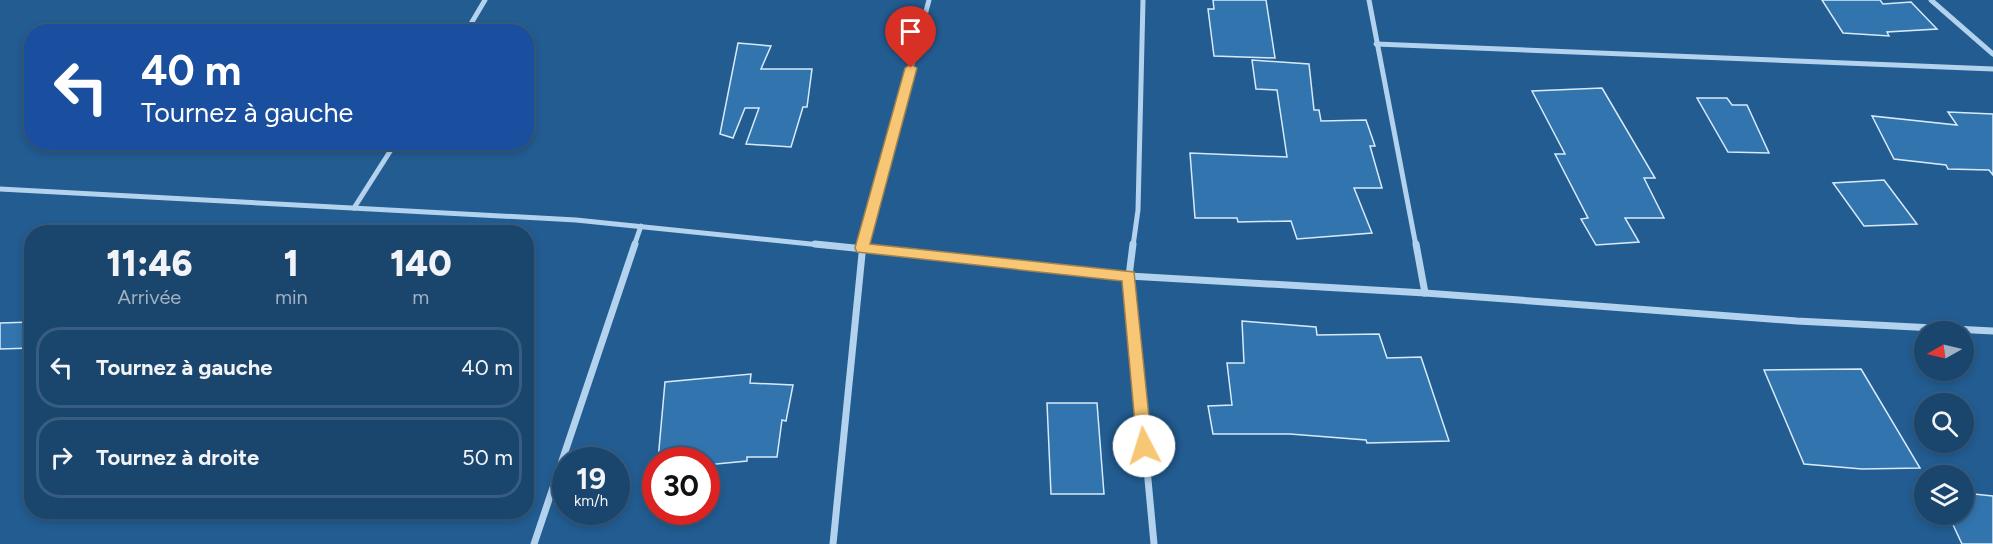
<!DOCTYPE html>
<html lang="fr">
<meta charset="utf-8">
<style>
:root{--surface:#1a456d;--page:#234c72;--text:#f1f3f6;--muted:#9fb1c2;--line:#385d80}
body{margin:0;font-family:Figtree,sans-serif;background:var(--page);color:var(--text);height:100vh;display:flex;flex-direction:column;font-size:22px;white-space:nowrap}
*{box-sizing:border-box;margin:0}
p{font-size:20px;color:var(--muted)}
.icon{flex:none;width:33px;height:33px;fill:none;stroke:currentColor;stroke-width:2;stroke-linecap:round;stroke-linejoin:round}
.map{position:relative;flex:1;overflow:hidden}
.side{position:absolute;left:24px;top:225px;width:510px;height:294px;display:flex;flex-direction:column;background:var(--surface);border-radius:24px;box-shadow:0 3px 9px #0003,0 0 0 2px var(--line)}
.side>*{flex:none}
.top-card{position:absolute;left:24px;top:24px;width:510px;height:126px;border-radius:24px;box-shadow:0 3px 9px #0003,0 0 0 2px var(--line);background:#1a4fa0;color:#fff;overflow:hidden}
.needle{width:39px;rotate:262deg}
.buttons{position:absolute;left:1914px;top:321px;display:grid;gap:12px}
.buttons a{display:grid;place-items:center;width:60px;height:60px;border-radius:50%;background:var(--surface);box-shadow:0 3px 9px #0003,0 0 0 2px var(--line);font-size:30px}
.speed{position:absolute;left:552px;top:447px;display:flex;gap:12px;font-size:30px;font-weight:700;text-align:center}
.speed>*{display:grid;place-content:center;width:78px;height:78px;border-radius:50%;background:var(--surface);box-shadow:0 3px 9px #0003,0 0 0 2px var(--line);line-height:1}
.speed small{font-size:15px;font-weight:400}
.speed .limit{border:9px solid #d22;background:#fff;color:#111}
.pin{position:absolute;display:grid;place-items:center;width:51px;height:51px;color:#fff;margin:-62px -26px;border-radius:50% 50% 50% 0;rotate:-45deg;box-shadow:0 0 6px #0007}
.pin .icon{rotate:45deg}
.me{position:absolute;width:66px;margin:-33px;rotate:355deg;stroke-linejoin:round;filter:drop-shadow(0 0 4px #0008)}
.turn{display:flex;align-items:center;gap:21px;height:126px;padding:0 18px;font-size:27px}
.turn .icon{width:78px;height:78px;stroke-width:2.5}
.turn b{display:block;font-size:42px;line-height:51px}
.eta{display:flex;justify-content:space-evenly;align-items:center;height:102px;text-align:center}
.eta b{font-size:36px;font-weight:800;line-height:42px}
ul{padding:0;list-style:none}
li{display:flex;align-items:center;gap:18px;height:81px;margin:0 12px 9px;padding:0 6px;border:3px solid var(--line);border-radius:24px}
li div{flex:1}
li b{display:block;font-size:22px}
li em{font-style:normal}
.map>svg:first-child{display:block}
</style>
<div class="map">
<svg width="1993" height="544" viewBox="0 0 1993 544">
<rect width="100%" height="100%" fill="#225c91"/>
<g fill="#3274ae" stroke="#d8eaf9" stroke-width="1.5">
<path d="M1213 0H1266L1275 58 1214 56 1208 9H1214Z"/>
<path d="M1822 0H1880L1883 4 1911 2 1937 29 1887 32 1889 36 1843 33Z"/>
<path d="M738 43 771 46 761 69H812L807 107H803L791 147 746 144 759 108H745L733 138 720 134Z"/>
<path d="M1252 60 1309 64 1314 110H1319L1321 121 1366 120 1375 146H1370L1382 188H1354L1372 233 1297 239 1291 221 1238 222 1237 218H1195L1190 153 1287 157 1277 90 1256 89Z"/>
<path d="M1602 88 1655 178H1644L1664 218H1625L1639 242 1596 245 1581 219 1588 218 1555 154H1565L1532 91Z"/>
<path d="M1697 98H1727L1732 105H1747L1769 153 1728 152Z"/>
<path d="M1948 112 1993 114V175L1989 170 1948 169 1946 165 1894 159 1872 116 1957 125Z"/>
<path d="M1884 180 1917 224 1864 226 1833 183Z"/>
<path d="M1242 321 1316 327 1317 335 1379 334 1387 358 1421 357 1449 441 1367 443 1366 440 1290 434H1213L1208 406 1232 405 1227 363H1244Z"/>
<path d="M32 322V348L0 349V323Z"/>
<path d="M1861 369 1920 468 1862 469 1804 464 1764 370Z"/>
<path d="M751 374 750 383 793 385 786 421 782 420 777 457H747V461L706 465V460H658L665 382Z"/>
<path d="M1047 403H1097L1104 494H1051Z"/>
<path d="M1964 493 1993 496V544H1962L1948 514H1964Z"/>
</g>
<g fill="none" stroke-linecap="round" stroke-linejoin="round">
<g stroke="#b3d2ed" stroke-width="5">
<path d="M1369 0 1416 246"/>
<path d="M1931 0 1993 54"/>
<path d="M466 32 485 0"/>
<path d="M1376 44 1993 69"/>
<path d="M0 189 576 220 830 246"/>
<path d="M354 208 396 142"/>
<path d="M634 246 641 226"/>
<path d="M863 246 929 0"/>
<path d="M1133 246 1138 210 1143 0"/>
</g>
<g stroke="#b3d2ed" stroke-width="7">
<path d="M815 244 1129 276 1425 293 1797 321 1993 331"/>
<path d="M1133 244 1129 276 1154 544"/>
<path d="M1416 244 1425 293"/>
<path d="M534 544 635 244"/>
<path d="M833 544 863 244"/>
</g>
</g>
<path fill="#f8c775" stroke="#a1814c" stroke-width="1.5" d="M911 64 917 68 870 244 1134 272 1152 446 1150 451 1144 453 1139 451 1137 446 1122 281 857 252 855 248 905 68Z"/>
</svg>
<div class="buttons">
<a><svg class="needle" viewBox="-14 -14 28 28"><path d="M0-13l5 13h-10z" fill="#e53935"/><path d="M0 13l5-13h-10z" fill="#9fb1c2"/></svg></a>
<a><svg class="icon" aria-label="search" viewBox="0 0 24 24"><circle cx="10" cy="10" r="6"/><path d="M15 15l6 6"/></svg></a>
<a><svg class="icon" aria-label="layers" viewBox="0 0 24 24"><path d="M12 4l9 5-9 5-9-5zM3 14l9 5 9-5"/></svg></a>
</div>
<div class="speed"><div>19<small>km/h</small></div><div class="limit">30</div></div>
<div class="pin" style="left:911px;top:68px;background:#d93025"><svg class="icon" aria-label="arrive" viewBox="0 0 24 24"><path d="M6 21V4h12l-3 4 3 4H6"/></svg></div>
<svg class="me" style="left:1144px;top:446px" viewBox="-20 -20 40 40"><circle r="19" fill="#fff"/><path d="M0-13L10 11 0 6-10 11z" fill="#f8c775"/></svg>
<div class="top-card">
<div class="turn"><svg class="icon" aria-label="left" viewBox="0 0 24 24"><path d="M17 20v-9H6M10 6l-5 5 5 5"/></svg><div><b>40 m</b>Tournez à gauche</div></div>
</div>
<section class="side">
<div class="eta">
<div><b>11:46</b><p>Arrivée</p></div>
<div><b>1</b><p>min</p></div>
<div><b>140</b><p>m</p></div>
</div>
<ul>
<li><svg class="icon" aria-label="left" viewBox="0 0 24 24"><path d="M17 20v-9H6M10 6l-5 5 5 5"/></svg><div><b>Tournez à gauche</b></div><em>40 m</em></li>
<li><svg class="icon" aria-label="right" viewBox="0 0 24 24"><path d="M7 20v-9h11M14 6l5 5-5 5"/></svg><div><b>Tournez à droite</b></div><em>50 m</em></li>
</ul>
</section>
</div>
